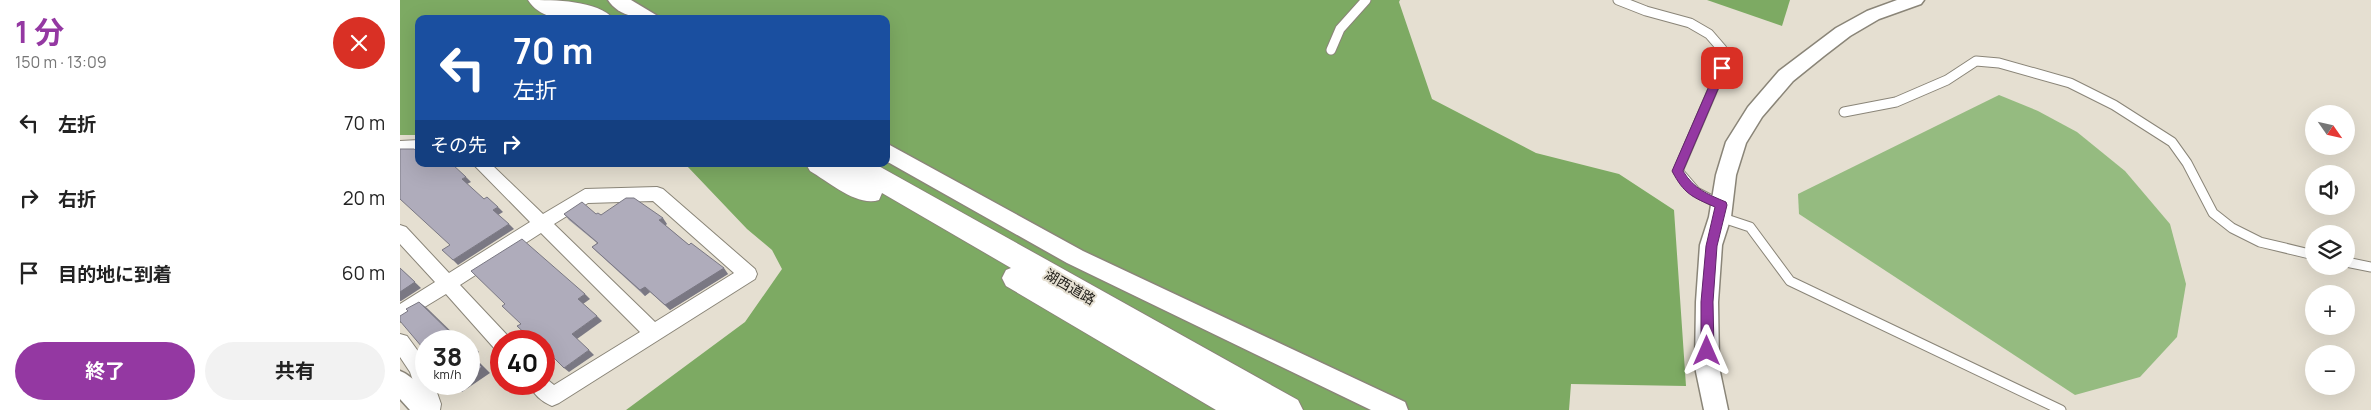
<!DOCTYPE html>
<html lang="ja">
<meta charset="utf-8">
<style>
:root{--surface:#fff;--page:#f2f2f2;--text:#222;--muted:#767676;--accent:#9438a2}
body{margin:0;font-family:Manrope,"Noto Sans JP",sans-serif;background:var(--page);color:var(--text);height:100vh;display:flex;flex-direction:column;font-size:19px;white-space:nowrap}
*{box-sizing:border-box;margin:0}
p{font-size:16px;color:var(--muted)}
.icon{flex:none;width:28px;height:28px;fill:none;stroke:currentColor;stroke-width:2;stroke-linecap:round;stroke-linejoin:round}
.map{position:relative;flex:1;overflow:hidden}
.details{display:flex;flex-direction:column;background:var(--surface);width:400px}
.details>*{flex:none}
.guide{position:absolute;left:15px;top:15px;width:475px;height:152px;border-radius:10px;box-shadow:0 5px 20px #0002;background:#1a4fa0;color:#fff;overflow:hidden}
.needle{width:32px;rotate:124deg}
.tools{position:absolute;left:1905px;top:105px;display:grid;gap:10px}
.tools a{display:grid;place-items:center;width:50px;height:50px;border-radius:50%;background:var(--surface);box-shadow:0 5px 20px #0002;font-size:25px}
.speed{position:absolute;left:15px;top:330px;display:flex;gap:10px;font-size:25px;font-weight:700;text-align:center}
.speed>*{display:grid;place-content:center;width:65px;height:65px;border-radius:50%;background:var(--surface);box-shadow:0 5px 20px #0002;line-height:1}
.speed small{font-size:12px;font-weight:400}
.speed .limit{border:8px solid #d22;background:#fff;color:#111}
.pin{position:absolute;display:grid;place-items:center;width:42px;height:42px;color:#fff;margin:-21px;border-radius:10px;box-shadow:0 2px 8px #0006}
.me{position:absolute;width:55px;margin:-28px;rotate:0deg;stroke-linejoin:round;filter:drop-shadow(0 0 4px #0008)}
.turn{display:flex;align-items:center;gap:18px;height:105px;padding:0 15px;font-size:22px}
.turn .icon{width:65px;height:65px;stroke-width:2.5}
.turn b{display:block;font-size:35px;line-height:42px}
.then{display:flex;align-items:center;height:48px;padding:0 15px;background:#0003;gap:10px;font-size:19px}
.round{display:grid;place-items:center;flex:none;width:52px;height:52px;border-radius:26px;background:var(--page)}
.overview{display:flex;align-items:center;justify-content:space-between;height:85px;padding:0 15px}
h1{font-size:30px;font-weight:700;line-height:38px;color:var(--accent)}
.button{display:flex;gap:10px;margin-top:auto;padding:10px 15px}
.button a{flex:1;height:58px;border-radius:30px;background:var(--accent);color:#fff;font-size:20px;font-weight:700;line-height:58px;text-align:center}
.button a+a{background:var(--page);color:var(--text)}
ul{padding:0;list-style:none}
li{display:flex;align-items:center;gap:15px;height:75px;padding:0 15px}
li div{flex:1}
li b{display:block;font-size:19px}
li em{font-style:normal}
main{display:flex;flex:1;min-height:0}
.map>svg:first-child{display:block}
</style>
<main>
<section class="details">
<div class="overview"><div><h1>1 分</h1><p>150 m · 13:09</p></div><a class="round" style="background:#d93025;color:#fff"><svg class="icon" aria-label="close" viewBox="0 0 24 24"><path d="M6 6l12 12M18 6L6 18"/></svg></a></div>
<ul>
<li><svg class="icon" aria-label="left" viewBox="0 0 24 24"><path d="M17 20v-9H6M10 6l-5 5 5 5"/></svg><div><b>左折</b></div><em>70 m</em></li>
<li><svg class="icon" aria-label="right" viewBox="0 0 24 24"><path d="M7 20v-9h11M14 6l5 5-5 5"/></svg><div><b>右折</b></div><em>20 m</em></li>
<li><svg class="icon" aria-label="arrive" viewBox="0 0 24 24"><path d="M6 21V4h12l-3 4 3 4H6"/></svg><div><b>目的地に到着</b></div><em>60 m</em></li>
</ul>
<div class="button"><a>終了</a><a>共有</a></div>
</section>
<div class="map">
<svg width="1971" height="410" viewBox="0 0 1971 410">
<rect width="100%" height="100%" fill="#e5dfd1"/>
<path fill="#95bb80" d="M1599 95 1638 111 1677 132 1725 171 1770 224 1786 284 1777 337 1740 377 1675 395 1399 214 1398 194Z"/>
<g fill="#7daa63">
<path d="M0 0H1000L999 2 1032 99 1136 153 1219 174 1274 210 1286 386 1171 384 1169 410H226L345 322 382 269 372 250 347 229 287 166 280 164H486V19H19V135H0Z"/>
<path d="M1307 0H1390L1382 26Z"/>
</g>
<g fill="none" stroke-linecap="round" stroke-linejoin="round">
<defs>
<g id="service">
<path d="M1218 0 1246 11 1290 23 1309 34 1322 49V68L1278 171 1296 192 1321 205"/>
<path d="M931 50 940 29 966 0"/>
<path d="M1444 112 1496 102 1547 80 1576 61 1599 63 1670 83 1714 105 1772 142 1787 163 1813 213 1832 228 1860 242 1914 255"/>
<path d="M1320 217 1350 227 1390 281 1661 410"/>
<path d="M1946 262 1971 267"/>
</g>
<g id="minor">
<path d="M19 140V152L0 153V141Z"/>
<path d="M73 164H91L143 214 185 189 257 187 263 189 355 269 357 274 355 279 159 403 152 406C142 402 133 394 129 384H144V377L154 385 240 332 141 233 60 285 108 336 110 341H101V350L94 348 46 294 0 322V304L35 282 0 244V225L6 227 49 273 130 222ZM253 201 334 273 255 322 154 224 188 203Z"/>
<path d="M0 334 7 336 26 362V384H34L41 404 40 410H20L21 404 10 372 0 357Z"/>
</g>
<g id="tertiary">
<path d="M208 0H231L256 15 259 19C241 19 219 17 208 0Z"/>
<path d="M1497 0H1524L1521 4 1479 19 1450 36 1424 56 1393 81 1362 117 1346 143 1336 175 1331 217 1322 245 1318 302 1319 367 1328 410H1304L1295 367 1296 302 1300 245 1309 217 1316 175 1326 142 1348 107 1379 71 1436 28 1467 11Z"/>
<path d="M486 143 683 251 1005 402 1008 410H971L667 263 486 161Z"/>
<path d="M0 371C15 377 31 396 37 410H10L0 399Z"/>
</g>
<g id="motorway">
<path d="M128 0C155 0 197 0 214 19 187 19 145 27 128 0Z"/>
<path d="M406 164H475L898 400 903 410H816L606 286 602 278 606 270 611 268 482 193 479 200C457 207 429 182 410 171Z"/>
</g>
</defs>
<use href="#service" stroke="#8a8578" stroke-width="11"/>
<use href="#minor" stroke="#8a8578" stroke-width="2"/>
<use href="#tertiary" stroke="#8a8578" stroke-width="3"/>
<use href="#motorway" stroke="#8a8578" stroke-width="2"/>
<use href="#service" stroke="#fff" stroke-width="9"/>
<use href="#minor" fill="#fff" fill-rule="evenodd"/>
<use href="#tertiary" fill="#fff" fill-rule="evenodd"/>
<use href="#motorway" fill="#fff" fill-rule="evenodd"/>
</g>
<path fill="#9694a1" d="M164 214H196L267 224 265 225 289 245 328 274 270 310 250 292 245 296 197 252 192 247 197 243 169 220Z"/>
<g fill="#7a7883">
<path d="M66 177 71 182 67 184 62 179Z"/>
<path d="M98 207 103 212 98 215 93 210Z"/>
<path d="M263 218 267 224 264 226 259 220Z"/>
<path d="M109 224 114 229 58 265 53 260Z"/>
<path d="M0 268 21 288 1 301H0Z"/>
<path d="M324 268 328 274 270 310 265 305Z"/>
<path d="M245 287 250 292 245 296 240 290Z"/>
<path d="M185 294 190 299 183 304 178 299Z"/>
<path d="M19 302 27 308 61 341 56 338Z"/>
<path d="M197 316 202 321 177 339 172 334Z"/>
<path d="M69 342 79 352 73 356 90 373 62 392 54 386 58 384H69Z"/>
<path d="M146 350 152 355 149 357 144 352Z"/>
<path d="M189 350 194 355 169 372 164 368Z"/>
</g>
<g fill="#afacbb" stroke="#7a7883">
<path d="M0 149H14L17 151 19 150V164H52L66 177 62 179 84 199 87 197 98 207 93 210 109 224 53 260 42 250 50 245 0 199Z"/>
<path d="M226 198H234L263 218 259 220 289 245 291 243 324 268 265 305 245 287 240 290 192 247 198 243 164 214 182 202 196 214 198 213 201 215Z"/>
<path d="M122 239 185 294 178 299 197 316 172 334 189 350 164 368 146 350 144 352V341H133L117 326 121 324 102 306 105 304 71 271Z"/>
<path d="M0 268 15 282 0 292Z"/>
<path d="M19 302 56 338 60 335 67 341H26V348L24 346 22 347 0 321V316L8 311 6 309Z"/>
<path d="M69 354 82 367 69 376Z"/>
</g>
<path fill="#9438a2" stroke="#602469" d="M1322 64 1327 68 1283 171C1294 189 1307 194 1326 202L1327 205 1317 246 1313 302 1314 351 1307 356 1301 351V302L1306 246 1315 207C1292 197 1284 194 1272 171L1317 68Z"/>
<g text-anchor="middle" stroke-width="4" stroke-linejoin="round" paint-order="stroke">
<g font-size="14" fill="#1c1a15" stroke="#e5dfd1">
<text transform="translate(670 287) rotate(30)" y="5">湖西道路</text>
</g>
</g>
</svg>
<div class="tools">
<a><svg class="needle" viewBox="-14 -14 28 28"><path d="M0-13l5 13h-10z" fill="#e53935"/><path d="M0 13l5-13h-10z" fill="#767676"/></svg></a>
<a><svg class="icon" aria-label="sound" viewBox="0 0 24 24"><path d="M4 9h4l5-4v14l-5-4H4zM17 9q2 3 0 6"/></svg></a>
<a><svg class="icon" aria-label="layers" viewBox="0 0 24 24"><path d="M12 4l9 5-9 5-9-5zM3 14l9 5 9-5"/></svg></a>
<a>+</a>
<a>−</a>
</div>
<div class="speed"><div>38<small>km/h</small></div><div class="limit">40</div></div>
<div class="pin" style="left:1322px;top:68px;background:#d93025"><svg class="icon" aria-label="arrive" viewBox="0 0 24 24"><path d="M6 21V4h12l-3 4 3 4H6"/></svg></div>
<svg class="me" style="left:1307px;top:351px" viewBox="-20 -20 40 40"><path d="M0-17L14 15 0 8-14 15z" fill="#9438a2" stroke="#fff" stroke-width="4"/></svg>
<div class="guide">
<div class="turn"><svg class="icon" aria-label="left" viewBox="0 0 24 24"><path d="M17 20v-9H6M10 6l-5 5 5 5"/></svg><div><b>70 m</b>左折</div></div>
<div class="then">その先<svg class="icon" aria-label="right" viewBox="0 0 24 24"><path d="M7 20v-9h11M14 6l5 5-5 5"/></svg></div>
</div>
</div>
</main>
